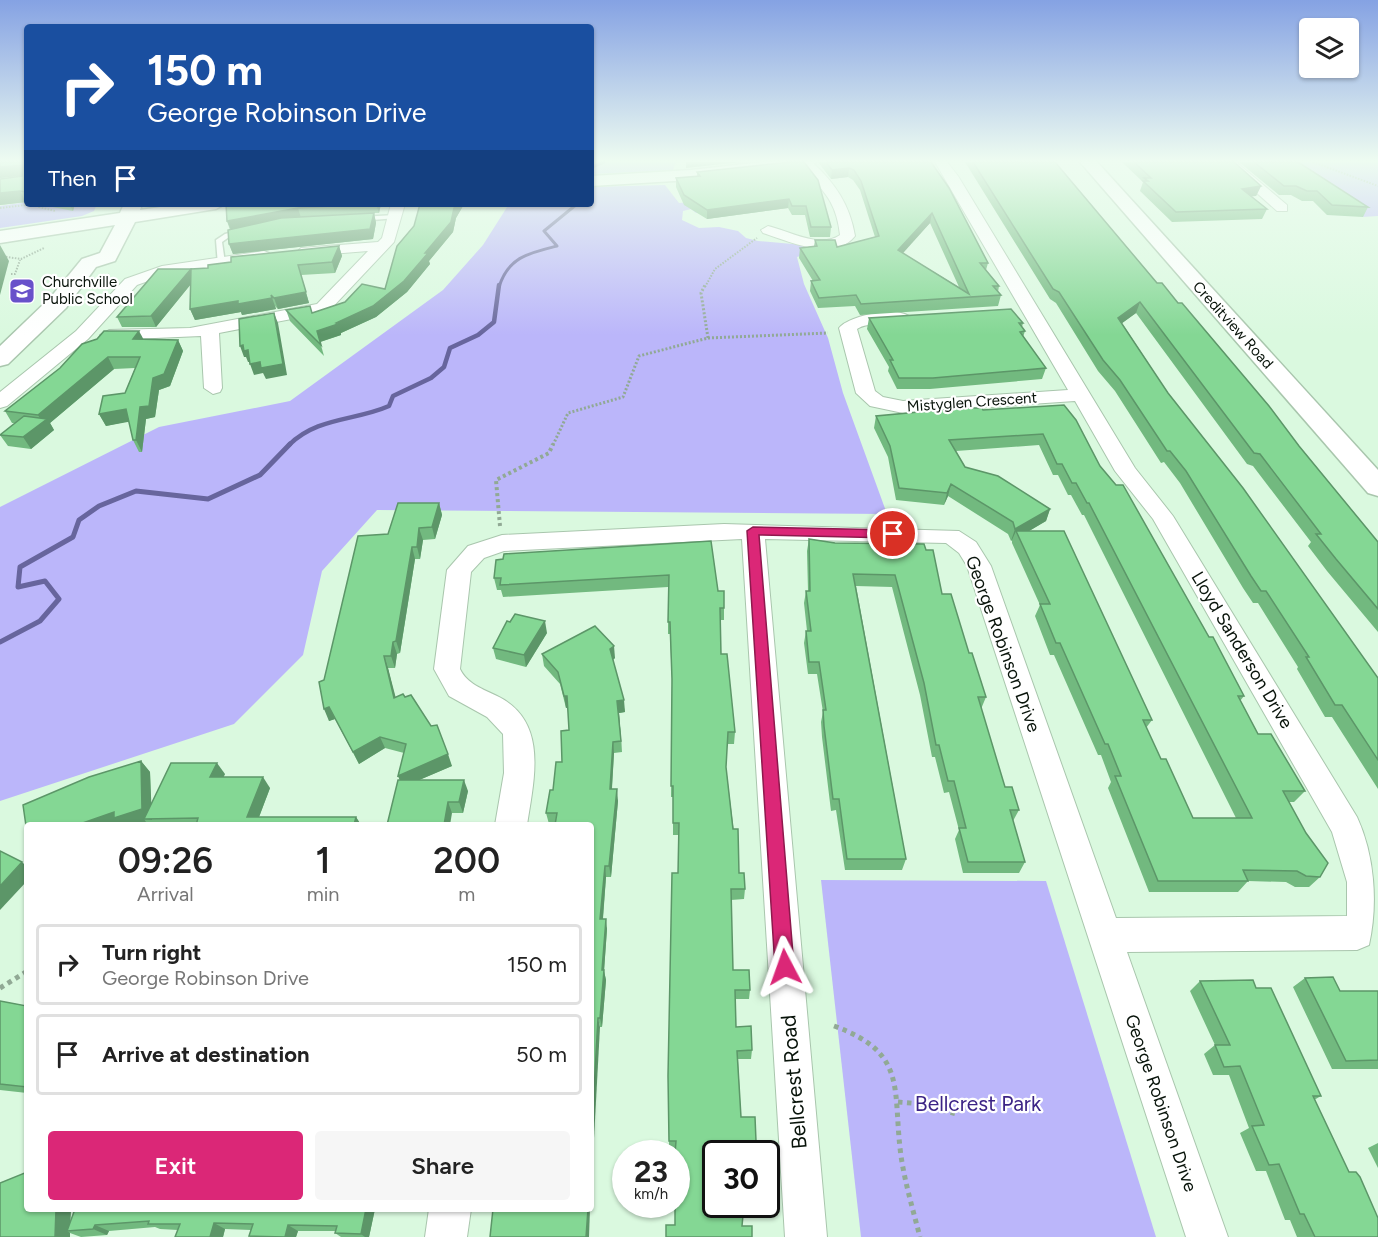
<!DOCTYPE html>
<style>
:root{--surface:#fff;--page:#f6f6f6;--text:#222;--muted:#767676;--line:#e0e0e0;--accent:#db2777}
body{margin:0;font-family:Figtree,sans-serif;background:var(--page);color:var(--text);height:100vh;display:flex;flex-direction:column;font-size:22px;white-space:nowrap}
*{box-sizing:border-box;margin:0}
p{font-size:20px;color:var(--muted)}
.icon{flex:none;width:33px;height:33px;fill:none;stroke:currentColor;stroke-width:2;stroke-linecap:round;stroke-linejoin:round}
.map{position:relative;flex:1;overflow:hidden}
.sheet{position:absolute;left:24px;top:822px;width:570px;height:390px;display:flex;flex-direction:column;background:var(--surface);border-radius:6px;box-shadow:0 2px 4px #0004}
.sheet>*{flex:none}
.hud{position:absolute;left:24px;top:24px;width:570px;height:183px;border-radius:6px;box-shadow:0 2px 4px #0004;background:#1a4fa0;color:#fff;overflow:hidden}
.fabs{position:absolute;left:1299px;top:18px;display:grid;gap:12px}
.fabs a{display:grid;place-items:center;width:60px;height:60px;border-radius:6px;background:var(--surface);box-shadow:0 2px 4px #0004;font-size:30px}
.speed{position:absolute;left:612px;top:1140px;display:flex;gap:12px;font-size:30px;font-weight:700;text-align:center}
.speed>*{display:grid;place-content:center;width:78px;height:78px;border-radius:50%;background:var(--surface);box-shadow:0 2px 4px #0004;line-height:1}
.speed small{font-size:15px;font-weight:400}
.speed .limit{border:3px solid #111;border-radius:9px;background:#fff;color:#111}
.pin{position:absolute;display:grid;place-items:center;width:51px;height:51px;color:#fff;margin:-26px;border:3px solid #fff;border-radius:50%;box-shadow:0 2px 6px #0007}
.me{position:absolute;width:66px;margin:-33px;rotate:356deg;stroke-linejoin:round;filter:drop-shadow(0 0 4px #0008)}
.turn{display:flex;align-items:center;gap:21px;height:126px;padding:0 24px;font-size:27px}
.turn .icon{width:78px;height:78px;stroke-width:2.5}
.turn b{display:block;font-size:42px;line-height:51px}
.then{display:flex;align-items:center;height:57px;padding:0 24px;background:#0003;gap:12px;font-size:22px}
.eta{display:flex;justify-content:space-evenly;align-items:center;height:102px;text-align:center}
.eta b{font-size:36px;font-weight:600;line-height:42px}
.button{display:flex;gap:12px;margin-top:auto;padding:12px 24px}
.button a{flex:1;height:69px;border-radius:6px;background:var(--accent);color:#fff;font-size:24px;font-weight:600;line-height:69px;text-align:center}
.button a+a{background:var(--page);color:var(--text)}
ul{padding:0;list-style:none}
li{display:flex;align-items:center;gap:18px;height:81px;margin:0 12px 9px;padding:0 12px;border:3px solid var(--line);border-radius:6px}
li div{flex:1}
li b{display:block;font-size:22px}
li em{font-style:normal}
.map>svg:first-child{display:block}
</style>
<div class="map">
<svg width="1378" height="1237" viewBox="0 0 1378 1237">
<rect width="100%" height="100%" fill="#daf9df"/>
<g fill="#bbb6fa">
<path d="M591 162H676L673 170 591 174Z"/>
<path d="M1292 162H1378V216L1362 217 1342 193Z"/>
<path d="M665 185 679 203 738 198 696 213 691 209 683 211 682 220 699 228 719 227 738 231 746 238 758 241 804 245 809 253 797 257 804 284 828 338 843 393 887 514 377 510 322 571 303 655 234 724 0 801V507L159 427 290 401 443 290 483 245 509 204H591V187Z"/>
<path d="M27 202V204H97L94 211 82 216 0 228V206Z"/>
<path d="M821 880 1046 881 1156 1237H861Z"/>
</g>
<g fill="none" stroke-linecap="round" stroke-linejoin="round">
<g stroke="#67659d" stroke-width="3">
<path d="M591 171 592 167 604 162"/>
<path d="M499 287C508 257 529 253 557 246L544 231 577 204"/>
</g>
<path stroke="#67659d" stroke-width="4.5" d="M289 445C317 417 355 421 389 406L393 396 431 378 444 367 450 348 478 335 494 322 499 285"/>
<path stroke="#67659d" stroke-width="5" d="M0 642 40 621 59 599 45 581 18 587 20 567 73 537 79 520 99 506 136 491 208 499 260 475 290 444"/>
<defs>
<g id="lane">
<path d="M395 215 397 216V218L360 221 357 219 360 217Z"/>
<path d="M244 229 246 230V232L229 237 222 242 225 263 218 265 216 240 225 234Z"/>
</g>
<g id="street">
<path d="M798 162H812C835 183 850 205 855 236 834 263 789 241 763 233L761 230 768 226C789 231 820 249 840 235 836 197 820 189 798 162Z"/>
<path d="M935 162H947L958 176 1135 468 1173 516 1357 817C1375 856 1378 905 1369 945L1357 950 1127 952 1228 1237H1186L967 566 959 553 946 543 765 539 827 1237H785L742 539 504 551 484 558 471 572 460 669C467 684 483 689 497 696 549 721 534 779 527 825H495L504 773 503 734 487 717 449 696 434 669 447 570 468 546 502 535 724 524 959 531 976 542 991 566 1116 918 1347 916V882L1332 832 1153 519 1115 471 1075 401 903 413 870 406 856 393 839 328C849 315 900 305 911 318 900 331 872 319 857 329L875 391 883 397 903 401 1068 390Z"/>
<path d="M1222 162H1236L1287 205V211H1277Z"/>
<path d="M391 204H405L394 242 328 312 219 333 222 388 220 392 213 394 204 388 201 336 109 340 100 335 109 330 190 328 317 304 368 251 306 256 301 254 298 251 301 248 378 242 382 238Z"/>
<path d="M264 251 269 253 272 256 269 259 165 275 137 285 88 339 7 406 0 408V392L76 331 125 279 162 266Z"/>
<path d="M429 1209H471L467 1237H425Z"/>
</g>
<g id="secondary">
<path d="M763 162H816L808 167 691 180 591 186V176L691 170Z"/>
<path d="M1080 162H1097L1378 470V496L1368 493Z"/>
<path d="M124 204H142L140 210 181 204H225L216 209 135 222 115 261 96 267 66 308 8 364 0 366V346L50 298 82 259 100 253 115 225 0 243V231L120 213Z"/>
</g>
</defs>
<use href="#lane" stroke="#a9c6ad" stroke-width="3"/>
<use href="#street" stroke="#a9c6ad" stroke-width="2"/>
<use href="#secondary" stroke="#a9c6ad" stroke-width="3"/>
<g stroke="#91a995" stroke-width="2" stroke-dasharray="1.5 1.5" stroke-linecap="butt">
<path d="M1313 162 1378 186"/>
<path d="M38 204 39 207 55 211"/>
<path d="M0 208 34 204"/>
<path d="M0 256 21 259 44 248"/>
<path d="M11 274H15L20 260"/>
<path d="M101 287 109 274"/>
<path d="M705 287 715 269 757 238"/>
</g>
<g stroke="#91a995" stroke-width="3" stroke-dasharray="2 2" stroke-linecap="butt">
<path d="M100 288 102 285"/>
<path d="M708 338 828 333"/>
<path d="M553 445 568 413 623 397 639 356 708 338 701 293 705 285"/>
</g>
<path stroke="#91a995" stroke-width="4" stroke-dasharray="3 3" stroke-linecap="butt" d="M500 526 496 480 549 453 553 444"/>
<g stroke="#91a995" stroke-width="5" stroke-dasharray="4.5 4.5" stroke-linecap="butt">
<path d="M0 988 26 972"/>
<path d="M834 1026C909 1053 892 1090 901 1156 905 1183 913 1210 920 1237"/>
<path d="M898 1102 922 1104 956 1114"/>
</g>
<use href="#lane" fill="#fff" fill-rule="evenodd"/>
<use href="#street" fill="#fff" fill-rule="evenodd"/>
<use href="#secondary" fill="#fff" fill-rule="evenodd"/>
</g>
<g fill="#72b97f" fill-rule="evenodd">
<path d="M0 162H27V202L0 205V179L22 176 0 178Z"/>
<path d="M791 162 831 227 830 237H810L805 215H792L788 208 707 219 684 205 676 187V178L697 176V172Z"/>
<path d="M818 162H931L988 263 986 270 999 286 998 292 1001 295 998 306 860 315 855 306 818 308 810 291 811 281H813L799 258 800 248 814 246 815 240 837 247 875 237 860 190 853 180 848 177 831 179ZM930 223 959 287 902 253Z"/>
<path d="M965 162H1055L1157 283 1299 446 1378 542V632L1327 571 1308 546 1311 542 1253 466 1247 464 1136 313 1122 323 1168 393 1378 678V789L1332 717H1325L1297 669 1298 667 1258 603H1253L1243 588 1180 483 1164 462 1161 463 1115 391 1098 371 1056 303 1050 299Z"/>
<path d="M1122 162H1234L1261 186 1256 196H1251L1267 209 1262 219 1172 222 1140 191 1143 182Z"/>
<path d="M1239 162H1298L1368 207 1363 217 1327 215 1313 201H1302L1291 195H1279Z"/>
<path d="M37 204H75L73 211Z"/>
<path d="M226 204H381L379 213H374L376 223 373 239 233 254 229 244 230 230 227 221Z"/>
<path d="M420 204H482L481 205 463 206 456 218 453 232 429 261 430 264 407 292 376 317 341 333V335L320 342 324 356 290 321 286 310 312 313 385 289 414 226Z"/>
<path d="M339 246 342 256 335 273 301 275 309 303 278 309 275 306 276 309 242 315 241 312 195 320 190 309 191 284 156 327H122L117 317 208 268Z"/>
<path d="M869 318 1023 323 1022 327 1025 331 1023 337 1046 368 1042 379 930 389H897L888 371 889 367 867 329Z"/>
<path d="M143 339 178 340 183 351 170 386 159 390 155 417 146 419 142 452H139L133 440 129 421 106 426 99 414 125 393 135 368 114 369 50 423 54 430 31 449 8 446 0 435 15 423H12L5 411Z"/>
<path d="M1064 405 1100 466 1209 637 1244 696 1240 701 1258 734 1305 791 1294 802H1289L1320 877 1309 887H1295L1286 882 1248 881 1238 892H1149L1108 788 1111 782 1101 755H1098L1054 655H1050L1035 616 1040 605 1012 543V540L1011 541 1008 534 948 496 944 505 896 500 888 457 874 428 876 416ZM1039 445 1053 475H1058L1068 495H1071L1082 515H1084L1236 818H1193L1161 759 1146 728 1152 720 1029 531 1046 521 1050 509 965 467 956 451Z"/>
<path d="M439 503 442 515 435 539 423 540 420 559H415L400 653 397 654 395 668H388L395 697 452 766 419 780 468 791 463 813H452L400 780 398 776 404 753 385 748 359 764 335 719 329 721 324 680 388 534Z"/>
<path d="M809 539 835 543 926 550 942 594 969 653 986 697 981 709 1005 787 1019 810 1013 821 1025 862 1019 873H963L955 839 959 830 949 792 944 793 935 757H932L920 695 892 587 856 586 906 859 902 870H845L836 810 831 811 822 737 821 722 823 712 817 674H808L804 643 806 631H807L804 603 806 591H808L807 551Z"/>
<path d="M711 541 718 591 724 608V620H721V654L735 732 734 744H727L726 767 739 873 745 889 744 899 731 900 733 970 750 990 749 999H736V1027L752 1050 751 1059H738L741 1117 756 1141 755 1148H751L675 1225V1148H669V1141L678 873 679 835H673V797H671L672 684 670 634H668V587L503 597 501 590H497L494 578Z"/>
<path d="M547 633 526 667 496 659 493 648Z"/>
<path d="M542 654 615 658 613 660 625 712 619 713 622 752 614 753 612 789 618 801 611 877H606L603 919 607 929 604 971 606 980 602 1027H600L556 824H549L546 813 562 762 569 730 568 708H566L560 684 544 666Z"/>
<path d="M141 761 150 772 151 803 225 774 223 777 270 788 259 817H356L361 825H148L146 822 118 825H27Z"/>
<path d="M1305 978 1340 991H1378V1069H1332L1293 987Z"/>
<path d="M1200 981 1256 988 1321 1096 1314 1100 1378 1237H1297L1290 1220H1285L1266 1171H1256L1240 1133 1249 1128 1229 1075H1213L1204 1054 1215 1045 1190 991Z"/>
<path d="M0 1001 27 1006V1093L0 1090Z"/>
<path d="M1378 1143V1168L1368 1148Z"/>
<path d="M71 1209 70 1221 375 1209 369 1237H341L335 1233 336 1231H298L296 1237H250L249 1236 251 1230 225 1229 223 1237H175L178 1230 160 1229 155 1227 109 1231 107 1235 81 1237 70 1233 0 1237Z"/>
</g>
<g fill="#5c9668">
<path d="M686 162H742L686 168Z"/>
<path d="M23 165 27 175 0 178V167Z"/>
<path d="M849 168 848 177 831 179 832 170Z"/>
<path d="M1261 186 1256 196 1238 198 1242 189Z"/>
<path d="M20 191 26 202 0 205V193Z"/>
<path d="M789 199 788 208 707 219V210Z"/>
<path d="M69 204H75L73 211Z"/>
<path d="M376 204H381L379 213Z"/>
<path d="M457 204H463V206L456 218 453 232 429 261 430 264 407 292 376 317 341 333V335L320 342 324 356 317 331 373 306 425 253Z"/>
<path d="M298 208 301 218 231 230 227 221Z"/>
<path d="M374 213 376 223 373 239 233 254 229 244Z"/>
<path d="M932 213 930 223 896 261 898 250Z"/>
<path d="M0 245 9 261 0 295Z"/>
<path d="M339 246 342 256 335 273 332 262Z"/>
<path d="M191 269 195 279 156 327 151 316Z"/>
<path d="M301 275 309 303 278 309 274 298Z"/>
<path d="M271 295 276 309 242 315 241 312 195 320 190 309Z"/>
<path d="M1140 302 1136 313 1114 329 1118 318Z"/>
<path d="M274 313 278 323 287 375 266 379 263 373 254 375 250 364 260 362Z"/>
<path d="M139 331 145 342 133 339Z"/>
<path d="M178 340 183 351 170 386 159 390 155 417 146 419 142 452 136 440 140 407 153 378Z"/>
<path d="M243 345 248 350 252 362H248L246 357H244L240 346Z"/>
<path d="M108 357 114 369 50 423 54 430 31 449 23 437 42 422 38 415Z"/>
<path d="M126 409 133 421 106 426 99 414Z"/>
<path d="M951 484 948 496 944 505 947 493Z"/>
<path d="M439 503 442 515 435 539 432 527Z"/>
<path d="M1050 509 1046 521 1019 537 1016 531 1012 540 1011 541 1015 529Z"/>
<path d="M419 528 423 540 420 559 417 547Z"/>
<path d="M412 547 415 559 400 653 396 641Z"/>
<path d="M545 621 547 633 526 667 524 655Z"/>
<path d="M393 642 397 654 395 668 391 656Z"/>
<path d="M614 646 615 658 611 661 610 649Z"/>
<path d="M384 656 388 668 399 710 394 698Z"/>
<path d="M564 696H567L569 707 566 708Z"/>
<path d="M624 700 625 712 619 713 622 752 617 701Z"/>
<path d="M329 707 335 719 329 721 324 709Z"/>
<path d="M380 737 385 748 359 764 353 752Z"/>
<path d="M613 742 614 753 611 801 610 789Z"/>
<path d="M448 754 452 766 403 787 398 776Z"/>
<path d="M141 761 150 772 152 820 144 819 146 822 136 825H77Z"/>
<path d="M217 763 225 774 218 789 210 777Z"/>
<path d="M263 777 270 788 256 825 247 817Z"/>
<path d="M464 780 468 791 463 813 459 802Z"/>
<path d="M617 789 618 801 611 877 609 866Z"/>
<path d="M448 802 452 813 450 825H444Z"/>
<path d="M356 817 361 825H354Z"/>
<path d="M22 862 27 867V881L0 910V886Z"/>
<path d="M605 866 606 877 602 929 600 919Z"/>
<path d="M606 919 607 929 604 971 606 980 602 1027 600 1018 602 970Z"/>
<path d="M598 1018 600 1027 591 1194V1146Z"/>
<path d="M56 1209H71L70 1231H67L70 1233V1237H55Z"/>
<path d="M366 1209H375L369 1237H365L361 1234Z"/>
<path d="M588 1209H590L589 1237H586Z"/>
<path d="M214 1223 225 1229 223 1237H210Z"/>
<path d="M95 1225 109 1231 107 1235 93 1229Z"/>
<path d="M288 1225 298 1231 296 1237H285Z"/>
</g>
<g fill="#84d794" stroke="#5c9668" stroke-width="1.5" fill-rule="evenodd">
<path d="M0 162H27V192L20 191 0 193V179L22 176 23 165 0 167Z"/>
<path d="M791 162H804L818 180 831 227H811L806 206H792L789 199 707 210 684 195 676 178 700 176 697 172Z"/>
<path d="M826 162H931L949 188 988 263H980L999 286H993L1001 295 861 304 856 295 819 298 811 281 820 280 800 248 817 246 815 240H835L837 247 879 236 861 181 854 170 849 168 832 170ZM932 213 969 294 898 250Z"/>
<path d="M973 162H1055L1157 283H1162L1178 303H1182L1269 406 1299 446 1378 542V609L1336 559 1316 534H1321L1260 454 1254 453 1140 302 1118 318 1168 393 1243 488 1378 678V760L1342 705H1335L1306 657H1309L1266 591H1261L1251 576 1186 471 1170 451H1167L1120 380 1103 360 1059 292 1053 289Z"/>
<path d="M1134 162H1234L1261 186 1242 189 1267 209 1176 212 1143 181H1148L1144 178H1151Z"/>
<path d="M1254 162H1298L1368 207 1332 205 1317 191H1307L1296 186H1284Z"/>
<path d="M226 204H366L298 208 227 221Z"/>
<path d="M420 204H457L454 208 451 222 425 253H428L404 281 373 306 336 323 338 324 317 331 321 345 286 310 310 306 312 313 345 302 362 284 385 289 397 246 414 226Z"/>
<path d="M374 213 370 229 229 244 228 230 281 218Z"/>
<path d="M339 246 332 262 298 265 306 292 274 298 271 295 272 298 238 304V301L190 309 191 269 208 268V265L231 262V257Z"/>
<path d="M158 269H191L151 316 117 317Z"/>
<path d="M1011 309 1023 323H1019L1025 331 1020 332 1046 368 933 378H899L890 360H893L869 318Z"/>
<path d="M274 313 283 364 261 368 260 362 250 364 248 350 244 351 243 345 240 346 239 319Z"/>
<path d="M104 331H139L133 339 178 340 164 374 153 378 149 406 140 407 136 440H133L126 409 99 414 103 396 125 393 140 357H108L38 415 5 411 60 368 82 344 97 339Z"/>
<path d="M1064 405 1076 420 1100 466 1116 485H1123L1209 637H1213L1244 696H1238L1258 734H1271L1305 791H1283L1306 833 1328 863 1320 877 1306 876 1297 871 1243 870 1248 881H1158L1115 776H1121L1108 744H1105L1060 643H1056L1040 604H1050L1016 531H1064L1152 720H1143L1161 759H1166L1193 818H1252L1089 503H1087L1076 483H1072L1062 464H1057L1043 434 949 440 965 467 998 476 1050 509 1015 529 1013 522 951 484 947 493 899 488 890 446 876 416 962 408H982L983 410Z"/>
<path d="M24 416 47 419 23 437 0 435Z"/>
<path d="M398 503H439L432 527 419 528 417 547H412L396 641 393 642 391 656H384L394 698 403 694 405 697 411 695 431 726 437 725 448 754 398 776 406 744 380 737 353 752 329 707 324 709 319 682 324 680 358 536 388 534Z"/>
<path d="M809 539 835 543 924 544 926 550H933L942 594H951L969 653H972L986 697H978L1005 787H1012L1019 810H1010L1025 862H968L959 828H966L954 781H948L939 745H936L924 683 895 575 853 574 906 859H847L839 799H833L824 726 823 710H826L819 662H809L806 631H811L806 591H810Z"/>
<path d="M711 541 718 591H724V608H720L721 654H727L735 732H728L726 767 733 829H738L739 873H744L745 889H731L733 970H749L750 990H735L736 1027 751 1026 752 1050 737 1051 741 1117H755L756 1141H751L752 1154H716V1204H744L742 1226H752V1237H666V1225H675V1204H676V1154H675L676 1141H669L668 1076 672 873H678L679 823H673V786H671L672 679 670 622H668L669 575 500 585 501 578H494L496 560 503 559 504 554Z"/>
<path d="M515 614 545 621 524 655 493 648 507 621 510 622Z"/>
<path d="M595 626 614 646 610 649 624 700 617 701 621 741 613 742 610 789H617L609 866H605L600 919H606L602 970H604L600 1018H598L591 1146V825H555L557 813H546L550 790H553L556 762H562L561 731 569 730 567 696H564L558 672 542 654Z"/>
<path d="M141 761 142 809 114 818V812L77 825H27V833L23 805 89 777Z"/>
<path d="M171 763H217L210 777H263L247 817H356L354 825H196L198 818 144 819Z"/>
<path d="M398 780H464L459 802H448L444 825H387Z"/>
<path d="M0 851 22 862 0 886Z"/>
<path d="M1333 977 1340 991H1378V1060L1346 1061 1305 978Z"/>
<path d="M1253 980 1256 988H1271L1321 1096H1313L1349 1172H1356L1360 1177 1378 1218V1237H1315L1304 1214H1300L1279 1164 1269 1165 1252 1126 1264 1125 1240 1066 1224 1067 1215 1045H1230L1200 981Z"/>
<path d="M0 1001 27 1006V1087L0 1084Z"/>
<path d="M27 1172V1209H56L55 1237H0V1183Z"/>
<path d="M75 1209H366L361 1234 335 1233 337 1226 288 1225 285 1237 249 1236 253 1224 214 1223 210 1237H175L180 1224H148L149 1221 95 1225 93 1229 67 1231Z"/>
<path d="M493 1209H588L586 1237H490Z"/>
</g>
<linearGradient id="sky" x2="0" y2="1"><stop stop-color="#85a2e3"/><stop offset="0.48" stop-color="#eefcf1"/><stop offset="1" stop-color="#eefcf1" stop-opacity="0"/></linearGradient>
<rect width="1378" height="335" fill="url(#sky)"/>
<path fill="#db2777" stroke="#8e194d" stroke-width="1.5" d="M753 527 893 530 900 534 893 538 759 535 794 967 791 974 785 977 778 974 775 967 747 531Z"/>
<defs>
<symbol id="school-square" viewBox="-11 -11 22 22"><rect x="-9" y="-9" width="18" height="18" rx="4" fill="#6851ca" stroke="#fff"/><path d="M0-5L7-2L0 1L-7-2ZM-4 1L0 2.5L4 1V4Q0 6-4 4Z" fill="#fff"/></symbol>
</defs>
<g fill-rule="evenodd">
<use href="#school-square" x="7" y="276" width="30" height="30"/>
</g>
<g text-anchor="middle" stroke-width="4.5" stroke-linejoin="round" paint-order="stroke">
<g font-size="15" fill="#08130a" stroke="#fff" text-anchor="start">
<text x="42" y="287">Churchville<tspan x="42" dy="17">Public School</tspan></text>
</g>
<g font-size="15" fill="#08130a" stroke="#fff">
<text transform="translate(1233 325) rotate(48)" y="5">Creditview Road</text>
<text transform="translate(972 402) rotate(-4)" y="5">Mistyglen Crescent</text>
</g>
<g font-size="18" fill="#08130a" stroke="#fff">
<text transform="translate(1003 644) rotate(70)" y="6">George Robinson Drive</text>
<text transform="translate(1242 650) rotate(59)" y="6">Lloyd Sanderson Drive</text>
<text transform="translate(1161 1103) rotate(71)" y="6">George Robinson Drive</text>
</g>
<g font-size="21" fill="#08130a" stroke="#fff">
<text transform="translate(794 1082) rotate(-95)" y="7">Bellcrest Road</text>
</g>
<g font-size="21" fill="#3c2486" stroke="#fff">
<text x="978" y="1111">Bellcrest Park</text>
</g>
</g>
</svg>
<div class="fabs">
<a><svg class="icon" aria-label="layers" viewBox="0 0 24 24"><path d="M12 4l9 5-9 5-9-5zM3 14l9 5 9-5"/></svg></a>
</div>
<div class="speed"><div>23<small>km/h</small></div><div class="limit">30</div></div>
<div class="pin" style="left:893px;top:534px;background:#d93025"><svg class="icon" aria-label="arrive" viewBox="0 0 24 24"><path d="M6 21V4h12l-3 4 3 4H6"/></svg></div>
<svg class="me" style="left:785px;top:967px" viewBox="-20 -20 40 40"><path d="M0-17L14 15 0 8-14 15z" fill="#db2777" stroke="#fff" stroke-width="4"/></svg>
<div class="hud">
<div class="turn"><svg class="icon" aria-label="right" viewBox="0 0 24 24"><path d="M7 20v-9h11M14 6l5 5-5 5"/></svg><div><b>150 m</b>George Robinson Drive</div></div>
<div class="then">Then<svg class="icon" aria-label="arrive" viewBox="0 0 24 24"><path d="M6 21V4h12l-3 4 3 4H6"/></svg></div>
</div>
<section class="sheet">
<div class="eta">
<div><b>09:26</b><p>Arrival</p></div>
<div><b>1</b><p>min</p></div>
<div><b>200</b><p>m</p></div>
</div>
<ul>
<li><svg class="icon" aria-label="right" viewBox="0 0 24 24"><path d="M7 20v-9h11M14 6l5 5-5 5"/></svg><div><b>Turn right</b><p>George Robinson Drive</p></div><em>150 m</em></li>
<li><svg class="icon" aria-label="arrive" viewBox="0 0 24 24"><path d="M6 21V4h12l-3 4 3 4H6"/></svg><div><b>Arrive at destination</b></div><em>50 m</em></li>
</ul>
<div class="button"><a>Exit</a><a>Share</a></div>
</section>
</div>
